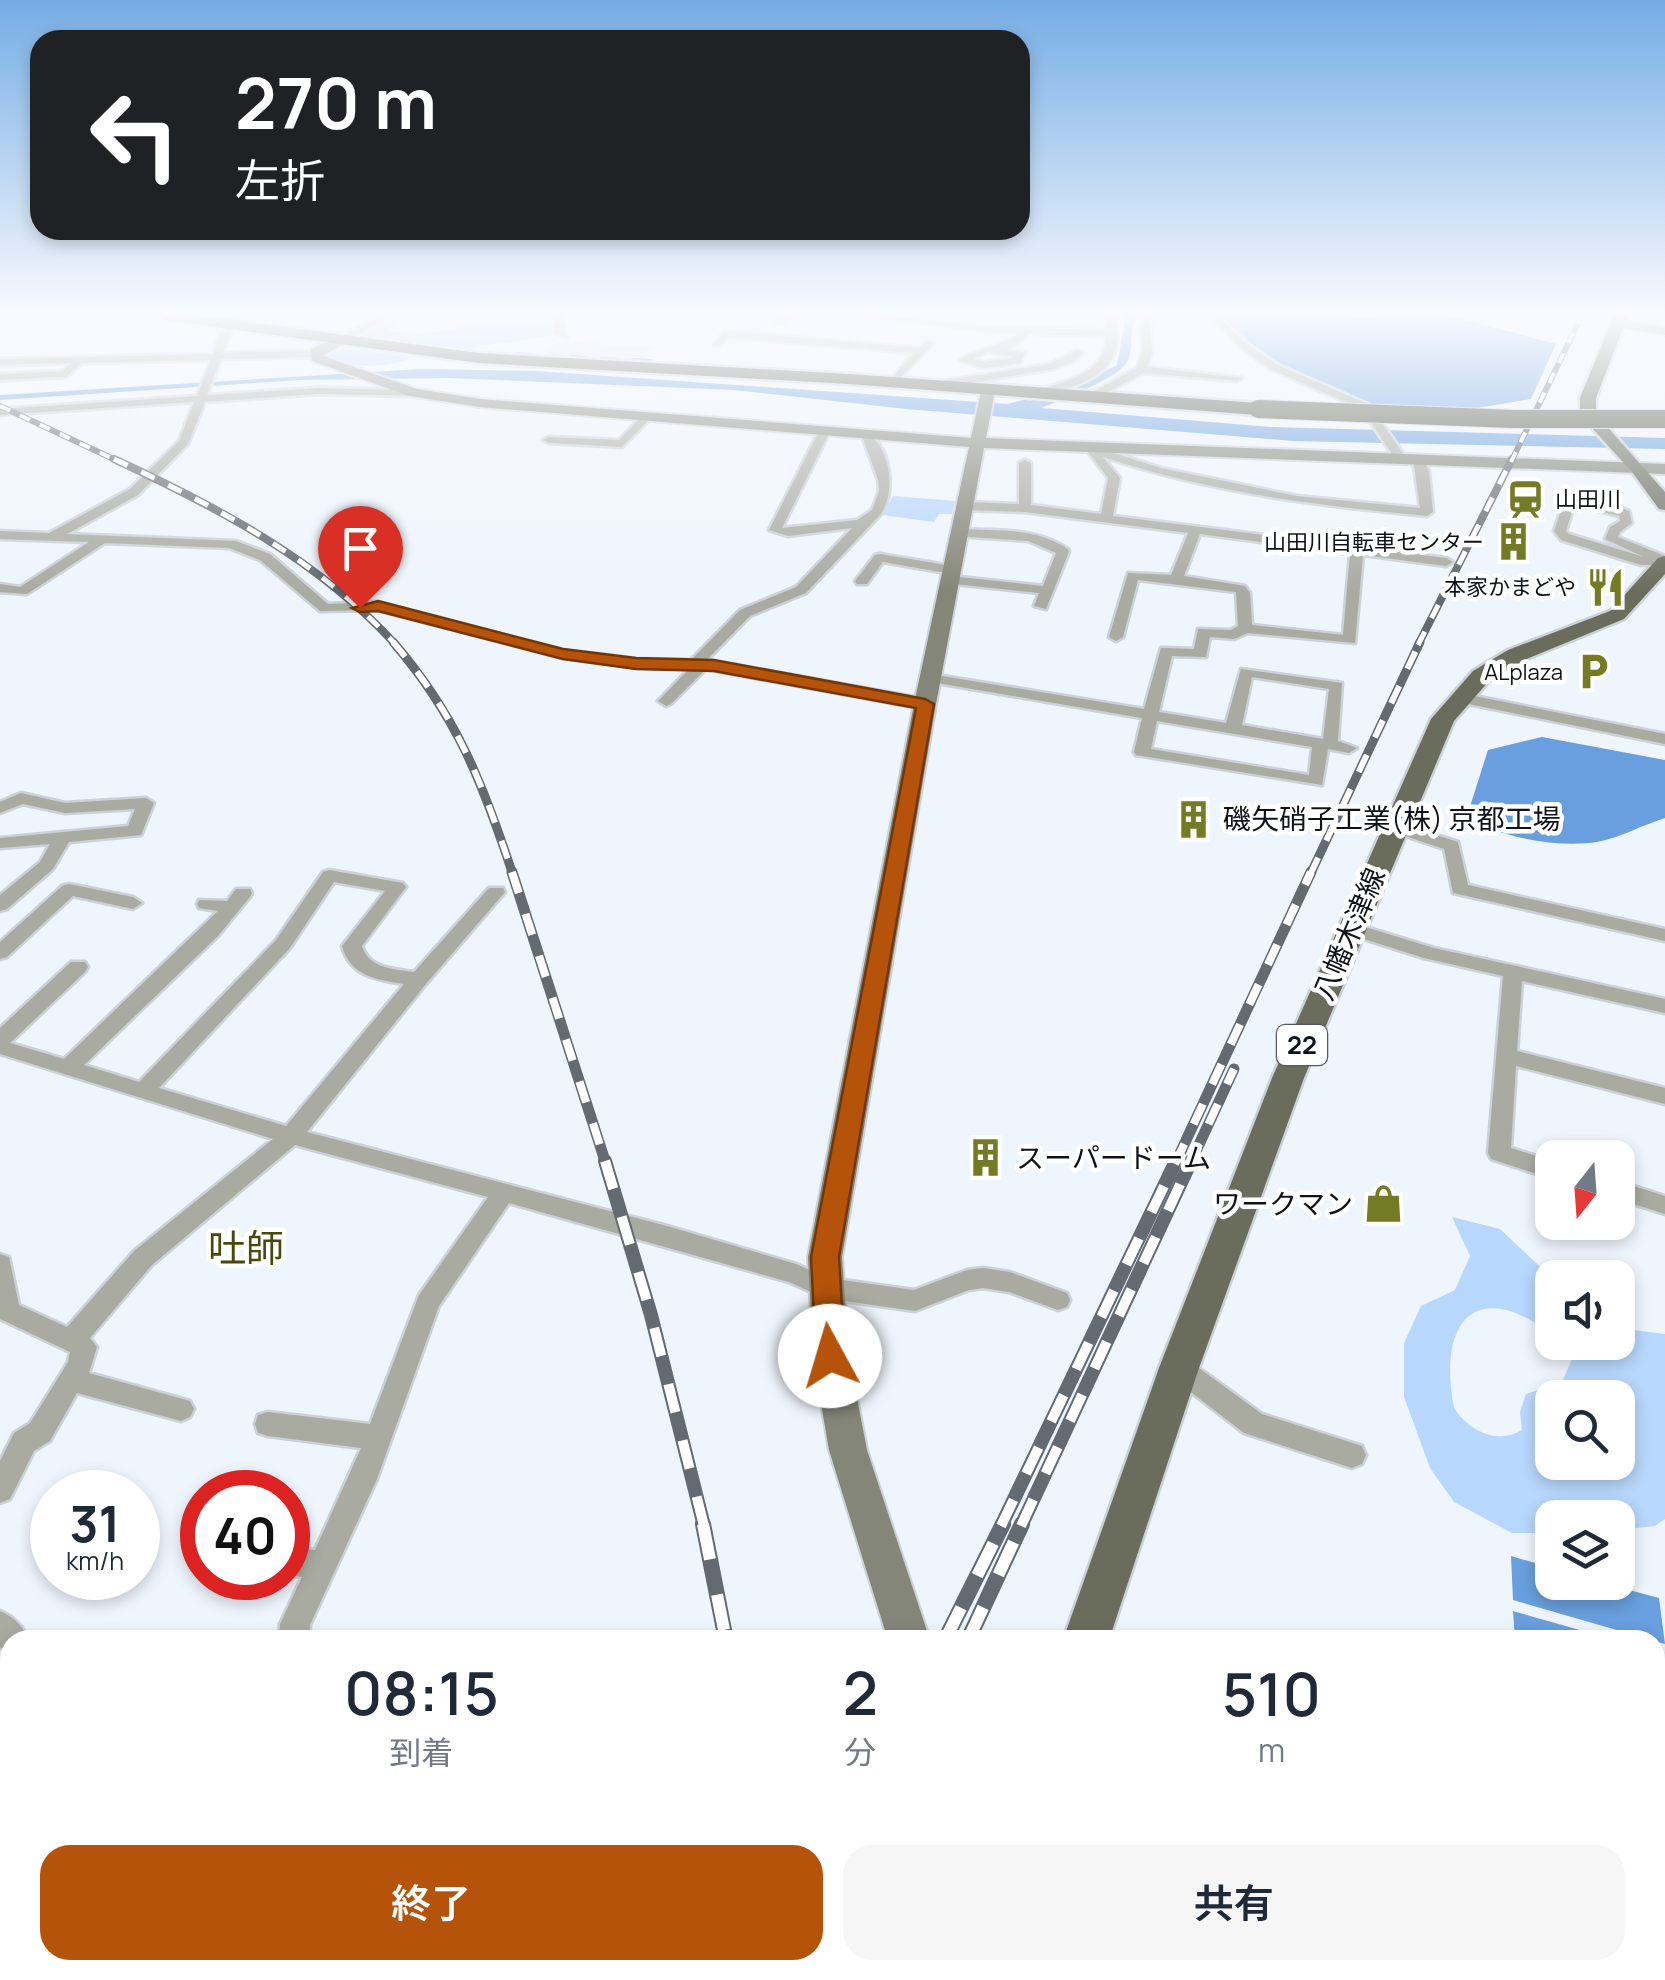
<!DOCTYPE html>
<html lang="ja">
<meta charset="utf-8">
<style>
:root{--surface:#fff;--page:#f6f6f7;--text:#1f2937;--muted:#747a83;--accent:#b45309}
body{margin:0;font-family:Manrope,"Noto Sans JP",sans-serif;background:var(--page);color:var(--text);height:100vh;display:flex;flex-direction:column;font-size:38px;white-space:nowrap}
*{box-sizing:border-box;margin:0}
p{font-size:32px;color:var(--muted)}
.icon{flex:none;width:55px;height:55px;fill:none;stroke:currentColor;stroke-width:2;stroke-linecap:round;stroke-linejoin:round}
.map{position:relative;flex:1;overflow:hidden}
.drawer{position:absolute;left:0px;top:1630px;width:1665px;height:350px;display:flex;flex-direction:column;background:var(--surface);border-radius:30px 30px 0 0;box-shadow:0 5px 15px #0003}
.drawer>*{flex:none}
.top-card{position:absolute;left:30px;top:30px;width:1000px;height:210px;border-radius:30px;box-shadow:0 5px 15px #0003;background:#202124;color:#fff;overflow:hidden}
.needle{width:65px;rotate:197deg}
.tools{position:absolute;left:1535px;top:1140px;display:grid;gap:20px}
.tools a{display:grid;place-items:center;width:100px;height:100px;border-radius:20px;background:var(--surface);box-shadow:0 5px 15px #0003;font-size:50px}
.speed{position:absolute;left:30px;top:1470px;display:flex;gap:20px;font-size:50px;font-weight:700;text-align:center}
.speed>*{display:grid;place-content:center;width:130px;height:130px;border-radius:50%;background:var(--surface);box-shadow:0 5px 15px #0003;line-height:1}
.speed small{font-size:25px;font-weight:400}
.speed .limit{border:15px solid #d22;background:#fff;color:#111}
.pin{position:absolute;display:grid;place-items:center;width:85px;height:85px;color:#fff;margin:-102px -42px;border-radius:50% 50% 50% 0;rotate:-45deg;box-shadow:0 0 10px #0007}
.pin .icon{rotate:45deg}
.me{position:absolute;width:110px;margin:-55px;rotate:354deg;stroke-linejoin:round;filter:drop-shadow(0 0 8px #0008)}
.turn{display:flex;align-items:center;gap:35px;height:210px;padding:0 40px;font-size:45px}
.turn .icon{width:130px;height:130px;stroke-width:2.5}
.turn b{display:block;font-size:70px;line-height:85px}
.eta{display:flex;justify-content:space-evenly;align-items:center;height:170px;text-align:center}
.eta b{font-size:60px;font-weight:600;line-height:70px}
.primary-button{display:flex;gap:20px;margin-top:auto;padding:20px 40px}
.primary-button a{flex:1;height:115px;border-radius:30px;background:var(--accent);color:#fff;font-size:40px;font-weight:600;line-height:115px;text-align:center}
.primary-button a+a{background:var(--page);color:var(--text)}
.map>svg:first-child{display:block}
</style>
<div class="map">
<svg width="1665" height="1980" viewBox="0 0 1665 1980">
<rect width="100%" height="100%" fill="#eff5fd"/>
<path fill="#deeaf8" d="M570 342 606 343V346H655L642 361 546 355 554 344Z"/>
<g fill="#b8d7fc" fill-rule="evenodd">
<path d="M472 315H554L557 335 446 351 361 337 383 321 399 322 387 331C421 334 451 335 480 317Z"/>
<path d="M342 348 413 357C387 369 348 369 324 355Z"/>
<path d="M893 496 955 501 952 514H939L934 522 883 515Z"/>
<path d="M1452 1217 1500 1229 1552 1278V1334C1472 1275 1438 1325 1454 1408 1469 1431 1497 1445 1522 1430L1520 1412 1526 1394 1562 1382 1572 1359 1562 1343 1618 1342V1328L1665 1334V1519L1655 1526 1618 1530V1518H1552V1533H1512L1454 1502 1430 1468 1404 1397V1343L1421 1306 1455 1290 1470 1256ZM1552 1398H1618V1462H1552Z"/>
</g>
<g fill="#699fde">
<path d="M1122 315H1136C1129 326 1134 346 1128 360 1121 378 1059 400 1042 408L1271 427 1665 438V449L1293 441 906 409 735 390 449 378 300 380 0 400V395L421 369 537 371 1007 404 1073 387 1117 365 1125 321Z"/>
<path d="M1219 315H1351L1367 319 1376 315H1446L1556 344 1531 399 1454 412 1380 410 1276 364 1237 336Z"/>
<path d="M1542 737 1665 760V818C1642 825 1620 838 1597 842 1559 848 1498 838 1467 816L1488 750Z"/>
<path d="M1511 1556 1552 1568V1582L1603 1583 1659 1598 1665 1644 1513 1600Z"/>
<path d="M1513 1611 1615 1640H1515Z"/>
</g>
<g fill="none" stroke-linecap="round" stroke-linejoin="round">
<g stroke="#699fde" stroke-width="4">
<path d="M516 354 531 355"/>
<path d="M571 357 585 358"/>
<path d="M602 359 617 360"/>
<path d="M633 360 651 361"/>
</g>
<defs>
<g id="street">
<path d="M228 315H238L223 353 314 351 319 354 314 357 221 359 207 395 319 388 414 390 419 393 414 396 319 394 205 402 188 444 138 495 67 534 236 541 270 554 328 604 378 602 563 650 636 659 691 660 740 610 796 587 852 528 788 536 769 530 819 431 829 433 782 528 857 520 872 510 879 491 878 480 862 436 868 433C891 450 896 490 881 514L806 593 750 616 707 660 925 699 933 704 925 709 706 669 671 704 666 706 658 701 689 669 636 667 563 658 378 610 320 611 260 560 229 548 105 543 27 594 0 592V584L20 587 89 542 0 539V531L49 533 130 489 179 441 194 402 0 415V409L197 396 211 360 82 363 66 377 0 380V374L63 371 71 363 0 365V359L213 354Z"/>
<path d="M381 315H393L341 343 333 341Z"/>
<path d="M553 315H562L567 338 554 333Z"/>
<path d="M782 315H792L782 324H776Z"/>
<path d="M851 315H879L990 327 1105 330 1109 315H1117C1117 325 1118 337 1116 347 1109 383 1058 391 1029 398L1025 397V393C1058 384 1106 377 1106 336L1029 334 1008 350 1025 353 1020 363 984 368 959 360C980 346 997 349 1017 334ZM987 352 1015 357 984 362 973 359Z"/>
<path d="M1141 315H1150L1152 353 1147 367 1242 378 1237 381 1143 373 1091 401H1083V397L1137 368 1142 353Z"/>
<path d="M1209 315H1218L1246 343 1278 365 1370 405 1406 458 1404 460H1396L1362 409 1270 369 1240 347Z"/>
<path d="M724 331 919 348 926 341 934 343 893 385 888 382 914 353 727 337 720 345H714Z"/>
<path d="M1078 350 1083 353 1072 362 1054 369 934 389 929 386 948 380 1050 364Z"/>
<path d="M642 416 651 418 622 447 549 443 543 440 549 437 619 440Z"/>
<path d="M1082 443 1161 468 1297 496 1420 508 1413 459 1423 457 1429 472 1433 512 1427 516C1314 505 1212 493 1103 457L1120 478 1113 516 1446 558 1453 562 1446 566 1363 555 1355 643 1248 633 1234 639 1210 637 1206 657 1172 656 1159 712 1226 723 1241 669 1342 683 1338 741 1357 748 1349 753 1328 749 1322 785 1136 755 1134 752 1142 718 925 681V675L930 674 1144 709 1161 648 1194 649 1198 629 1231 630 1238 626 1236 592 1138 580 1123 637 1116 641 1109 637 1128 573 1171 575 1188 533 1025 512 965 510 959 506 965 502 1019 504V463L1025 460 1031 463V505L1101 514 1108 478 1088 452 1078 448V444ZM1200 534 1350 554 1343 635 1252 625 1250 593 1245 586 1184 576ZM1252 677 1329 689 1323 739 1242 725ZM1157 721 1312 747 1309 775 1151 749Z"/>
<path d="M1582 499 1613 504 1629 511 1632 523 1620 532 1618 537 1665 556V565H1641L1561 540 1554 531 1562 507ZM1582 507 1619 516 1620 521 1610 527 1605 539 1644 557 1569 534 1566 531 1573 509Z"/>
<path d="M960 529C997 531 1036 527 1068 549L1069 552 1046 609 1034 606 1039 593 945 583 943 580 950 576 1043 586 1056 553 1028 541 956 536V530Z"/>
<path d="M880 554 952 566 959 570 952 574 883 562 867 584H857L855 581 875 555Z"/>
<path d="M1459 693 1665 734V744L1454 701 1451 698Z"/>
<path d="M21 793 65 803 146 798 154 803 141 835 69 842 53 869 7 909 0 911V895L40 862 50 844 0 848V838L128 826 135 809 65 813 23 804 0 813V802Z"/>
<path d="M1396 822 1458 842 1468 885 1665 929V941L1453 893 1444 849 1390 831 1387 827Z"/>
<path d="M329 870 403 883 406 887 362 946C369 969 394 969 414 972L489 888H503L505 892 426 984 307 1132 667 1226 796 1264 828 1278 914 1290 967 1270 983 1268 1010 1272 1067 1293 1070 1300 1067 1307 1058 1310 1009 1292 983 1288 969 1290 915 1311 824 1298 789 1282 509 1203 439 1306 377 1479 310 1625 309 1640H279L280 1624 302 1577 288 1575V1547L315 1550 361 1448 268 1436 258 1433 255 1424 258 1415 268 1412 370 1424 419 1295 488 1197 295 1145 152 1265 90 1338 97 1347 89 1373 190 1401 194 1409 190 1417 181 1421 77 1393 50 1441 34 1451 10 1499 0 1503V1461L14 1433 30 1423 68 1362 70 1352 0 1319V1254L9 1257 19 1305 67 1327 134 1251 273 1139 0 1054V1028L71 962H85L88 967 85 972 10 1043 64 1059 218 911 199 908 197 904 199 900 227 901 236 889H250L252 893 250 897 218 936 84 1065 139 1082 276 940 323 872ZM334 882 385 891 342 946C350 976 377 980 404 984L286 1126 159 1088 290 948Z"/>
<path d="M69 884 133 897 142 903 133 909 73 896 7 957 0 959V942L62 886Z"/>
<path d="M1352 923 1434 948 1665 999V1013L1522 981 1517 1051 1665 1088V1104L1516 1066 1511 1148 1552 1161V1179L1491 1159 1488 1153 1503 976 1424 958 1345 933 1342 929Z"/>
<path d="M1618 1181 1665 1196V1214L1618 1199Z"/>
<path d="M1179 1357 1188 1360 1262 1414 1362 1446 1366 1455 1362 1464 1352 1468 1244 1433 1170 1376 1166 1368 1170 1360Z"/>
<path d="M0 1611C14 1617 23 1626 29 1640H10V1654L0 1647Z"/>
<path d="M33 1970H72L68 1980H29Z"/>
</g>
<g id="secondary">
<path d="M1618 319 1665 327V335L1613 326 1612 323Z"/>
<path d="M338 337 343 338V344L323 356 417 389 480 399 971 438 981 391 988 387 995 391 986 438 1665 464V474L984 448 936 704 842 1257 849 1356 867 1450 930 1640H888L829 1450 813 1356 808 1257 914 704 969 447 480 407 409 396 312 361 311 349Z"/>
</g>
<g id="primary">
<path d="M1614 315H1628L1596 398V414L1665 492V510L1659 509 1632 472 1580 415V398Z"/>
<path d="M1665 556V574L1624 619 1524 660 1489 681 1454 721 1304 1078 1199 1368 1109 1640H1063L1159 1368 1272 1078 1431 719 1473 671 1508 650 1610 611 1658 558Z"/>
<rect x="1003" y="1970" width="54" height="10"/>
</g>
<path id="highway" d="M157 315H196L479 353 849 374 1258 403 1267 409 1258 415 849 384 479 363 165 320Z"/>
</defs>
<use href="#street" stroke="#cbd1d8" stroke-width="5"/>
<use href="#secondary" stroke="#cbd1d8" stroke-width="4"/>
<use href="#primary" stroke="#cbd1d8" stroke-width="5"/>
<use href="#highway" stroke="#cbd1d8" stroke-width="5"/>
<use href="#street" fill="#a9aaa0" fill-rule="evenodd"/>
<use href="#secondary" fill="#848678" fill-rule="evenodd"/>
<use href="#primary" fill="#6a6d5c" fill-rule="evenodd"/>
<use href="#highway" fill="#545744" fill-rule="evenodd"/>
<defs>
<g id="rail-far5">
<path d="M0 406 120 462"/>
<path d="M1511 462 1582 315"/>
</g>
<g id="rail-far4">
<path d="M114 459C217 507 319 560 396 645"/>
<path d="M1418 645 1512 459"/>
</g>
<g id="rail-far3">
<path d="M393 642C457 716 483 784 513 875"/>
<path d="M1310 875 1420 642"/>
</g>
<g id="rail-far2">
<path d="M512 872 606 1164"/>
<path d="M1175 1164 1311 872"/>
<path d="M1190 1164 1234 1069"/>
</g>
<g id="rail-far1">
<path d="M605 1161 651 1315 704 1526"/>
<path d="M1001 1526 1176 1161"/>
<path d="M1021 1526 1191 1161"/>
</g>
<g id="rail">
<path d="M703 1524 726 1640"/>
<path d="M945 1640 1003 1524"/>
<path d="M968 1640 1022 1524"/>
<path d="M754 1970V1980"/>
<path d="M778 1980 783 1970"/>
<path d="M807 1980 812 1970"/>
</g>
</defs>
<use href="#rail-far5" stroke="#646a71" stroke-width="6"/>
<use href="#rail-far4" stroke="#646a71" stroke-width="8"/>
<use href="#rail-far3" stroke="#646a71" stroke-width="9"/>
<use href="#rail-far2" stroke="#646a71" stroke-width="11"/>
<use href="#rail-far1" stroke="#646a71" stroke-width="14"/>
<use href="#rail" stroke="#646a71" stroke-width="16"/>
<use href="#rail-far5" stroke="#fff" stroke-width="4" stroke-dasharray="11" stroke-linecap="butt"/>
<use href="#rail-far4" stroke="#fff" stroke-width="5" stroke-dasharray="15" stroke-linecap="butt"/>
<use href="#rail-far3" stroke="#fff" stroke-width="6" stroke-dasharray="19" stroke-linecap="butt"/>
<use href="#rail-far2" stroke="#fff" stroke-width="8" stroke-dasharray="22" stroke-linecap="butt"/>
<use href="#rail-far1" stroke="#fff" stroke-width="10" stroke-dasharray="29" stroke-linecap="butt"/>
<use href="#rail" stroke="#fff" stroke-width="12" stroke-dasharray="36" stroke-linecap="butt"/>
<defs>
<path id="highway-bridge" d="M1258 409 1513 419H1665"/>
</defs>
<use href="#highway-bridge" stroke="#cbd1d8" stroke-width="20" stroke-linecap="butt"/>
<use href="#highway-bridge" stroke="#545744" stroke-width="18"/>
</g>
<linearGradient id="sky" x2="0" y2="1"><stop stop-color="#75ace4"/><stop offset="0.53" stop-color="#f8fafe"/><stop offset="1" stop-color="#f8fafe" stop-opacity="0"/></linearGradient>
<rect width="1665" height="592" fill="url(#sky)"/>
<path fill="#b45309" stroke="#753606" stroke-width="2.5" d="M378 601 563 649 636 658 714 660 925 699 934 704 839 1257 845 1356 841 1365 830 1369 820 1365 816 1356 811 1257 916 708 714 671 636 669 563 659 378 611 360 612 352 608Z"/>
<defs>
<symbol id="station-bare" viewBox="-9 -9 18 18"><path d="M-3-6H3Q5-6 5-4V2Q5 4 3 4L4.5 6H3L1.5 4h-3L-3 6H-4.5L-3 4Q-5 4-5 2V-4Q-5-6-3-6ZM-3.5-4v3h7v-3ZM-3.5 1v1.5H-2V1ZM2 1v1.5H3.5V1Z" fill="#757b25" stroke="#fff" stroke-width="2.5" paint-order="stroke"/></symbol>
<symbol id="building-bare" viewBox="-9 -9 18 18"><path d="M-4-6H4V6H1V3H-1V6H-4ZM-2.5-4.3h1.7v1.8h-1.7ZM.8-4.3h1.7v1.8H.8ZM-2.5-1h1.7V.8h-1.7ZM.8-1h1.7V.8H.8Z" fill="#757b25" stroke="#fff" stroke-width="2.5" paint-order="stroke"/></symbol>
<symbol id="restaurant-bare" viewBox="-9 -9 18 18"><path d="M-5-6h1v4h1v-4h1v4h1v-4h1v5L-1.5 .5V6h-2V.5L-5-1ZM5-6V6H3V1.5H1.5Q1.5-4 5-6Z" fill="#757b25" stroke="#fff" stroke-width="2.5" paint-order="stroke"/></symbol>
<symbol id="parking-bare" viewBox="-9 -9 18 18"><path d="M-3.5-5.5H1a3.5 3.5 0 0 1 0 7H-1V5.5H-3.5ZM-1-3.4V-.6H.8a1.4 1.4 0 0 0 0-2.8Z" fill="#757b25" stroke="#fff" stroke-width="2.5" paint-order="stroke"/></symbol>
<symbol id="shop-bare" viewBox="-9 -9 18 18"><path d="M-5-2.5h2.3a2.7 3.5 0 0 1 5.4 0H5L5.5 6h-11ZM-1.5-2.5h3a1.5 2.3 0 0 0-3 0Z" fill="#757b25" stroke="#fff" stroke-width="2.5" paint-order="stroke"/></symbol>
</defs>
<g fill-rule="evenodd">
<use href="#station-bare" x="1498" y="472" width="55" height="55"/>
<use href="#building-bare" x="1486" y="514" width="55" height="55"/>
<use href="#restaurant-bare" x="1578" y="560" width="55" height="55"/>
<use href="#parking-bare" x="1566" y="644" width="55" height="55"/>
<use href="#building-bare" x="1166" y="792" width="55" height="55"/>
<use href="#building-bare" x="958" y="1130" width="55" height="55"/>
<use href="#shop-bare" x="1356" y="1176" width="55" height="55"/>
</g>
<g text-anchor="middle" stroke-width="9" stroke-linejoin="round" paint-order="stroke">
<g font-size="22" fill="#0d1218" stroke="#fff" text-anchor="end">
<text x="1555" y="507" text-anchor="start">山田川</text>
<text x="1484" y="550">山田川自転車センター</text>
<text x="1576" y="595">本家かまどや</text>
<text x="1563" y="680">ALplaza</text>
</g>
<rect fill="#fff" stroke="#56595d" stroke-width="2.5" x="1277" y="1025" width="50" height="40" rx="8"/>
<g font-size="25" font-weight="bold" fill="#0d1218">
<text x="1302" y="1054">22</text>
</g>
<g font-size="28" fill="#0d1218" stroke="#fff" text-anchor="start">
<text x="1223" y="829">磯矢硝子工業(株) 京都工場</text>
<text x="1016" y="1168">スーパードーム</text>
<text x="1353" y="1214" text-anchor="end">ワークマン</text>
</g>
<g font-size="28" fill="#0d1218" stroke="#fff">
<text transform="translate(1349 934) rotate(-67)" y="10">八幡木津線</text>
</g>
<g font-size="38" fill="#464a0d" stroke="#fff">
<text x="246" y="1262">吐師</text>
</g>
</g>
</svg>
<div class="tools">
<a><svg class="needle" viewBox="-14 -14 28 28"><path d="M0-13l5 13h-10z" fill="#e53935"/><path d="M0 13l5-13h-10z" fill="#747a83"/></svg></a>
<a><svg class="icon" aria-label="sound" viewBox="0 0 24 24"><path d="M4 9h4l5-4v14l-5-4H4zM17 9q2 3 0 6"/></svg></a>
<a><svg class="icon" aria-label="search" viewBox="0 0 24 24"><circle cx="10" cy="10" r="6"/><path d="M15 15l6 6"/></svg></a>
<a><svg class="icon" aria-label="layers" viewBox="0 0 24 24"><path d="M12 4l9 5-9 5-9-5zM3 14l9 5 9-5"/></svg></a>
</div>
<div class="speed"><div>31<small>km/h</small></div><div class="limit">40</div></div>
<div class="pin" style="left:360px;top:608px;background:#d93025"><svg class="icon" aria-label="arrive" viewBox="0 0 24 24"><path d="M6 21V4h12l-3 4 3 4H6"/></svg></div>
<svg class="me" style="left:830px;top:1356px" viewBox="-20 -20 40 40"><circle r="19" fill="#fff"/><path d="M0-13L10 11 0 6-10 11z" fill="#b45309"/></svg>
<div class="top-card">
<div class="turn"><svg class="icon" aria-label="left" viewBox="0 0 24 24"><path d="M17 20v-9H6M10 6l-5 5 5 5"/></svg><div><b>270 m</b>左折</div></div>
</div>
<section class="drawer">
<div class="eta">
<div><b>08:15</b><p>到着</p></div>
<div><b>2</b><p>分</p></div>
<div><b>510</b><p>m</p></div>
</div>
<div class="primary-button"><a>終了</a><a>共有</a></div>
</section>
</div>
